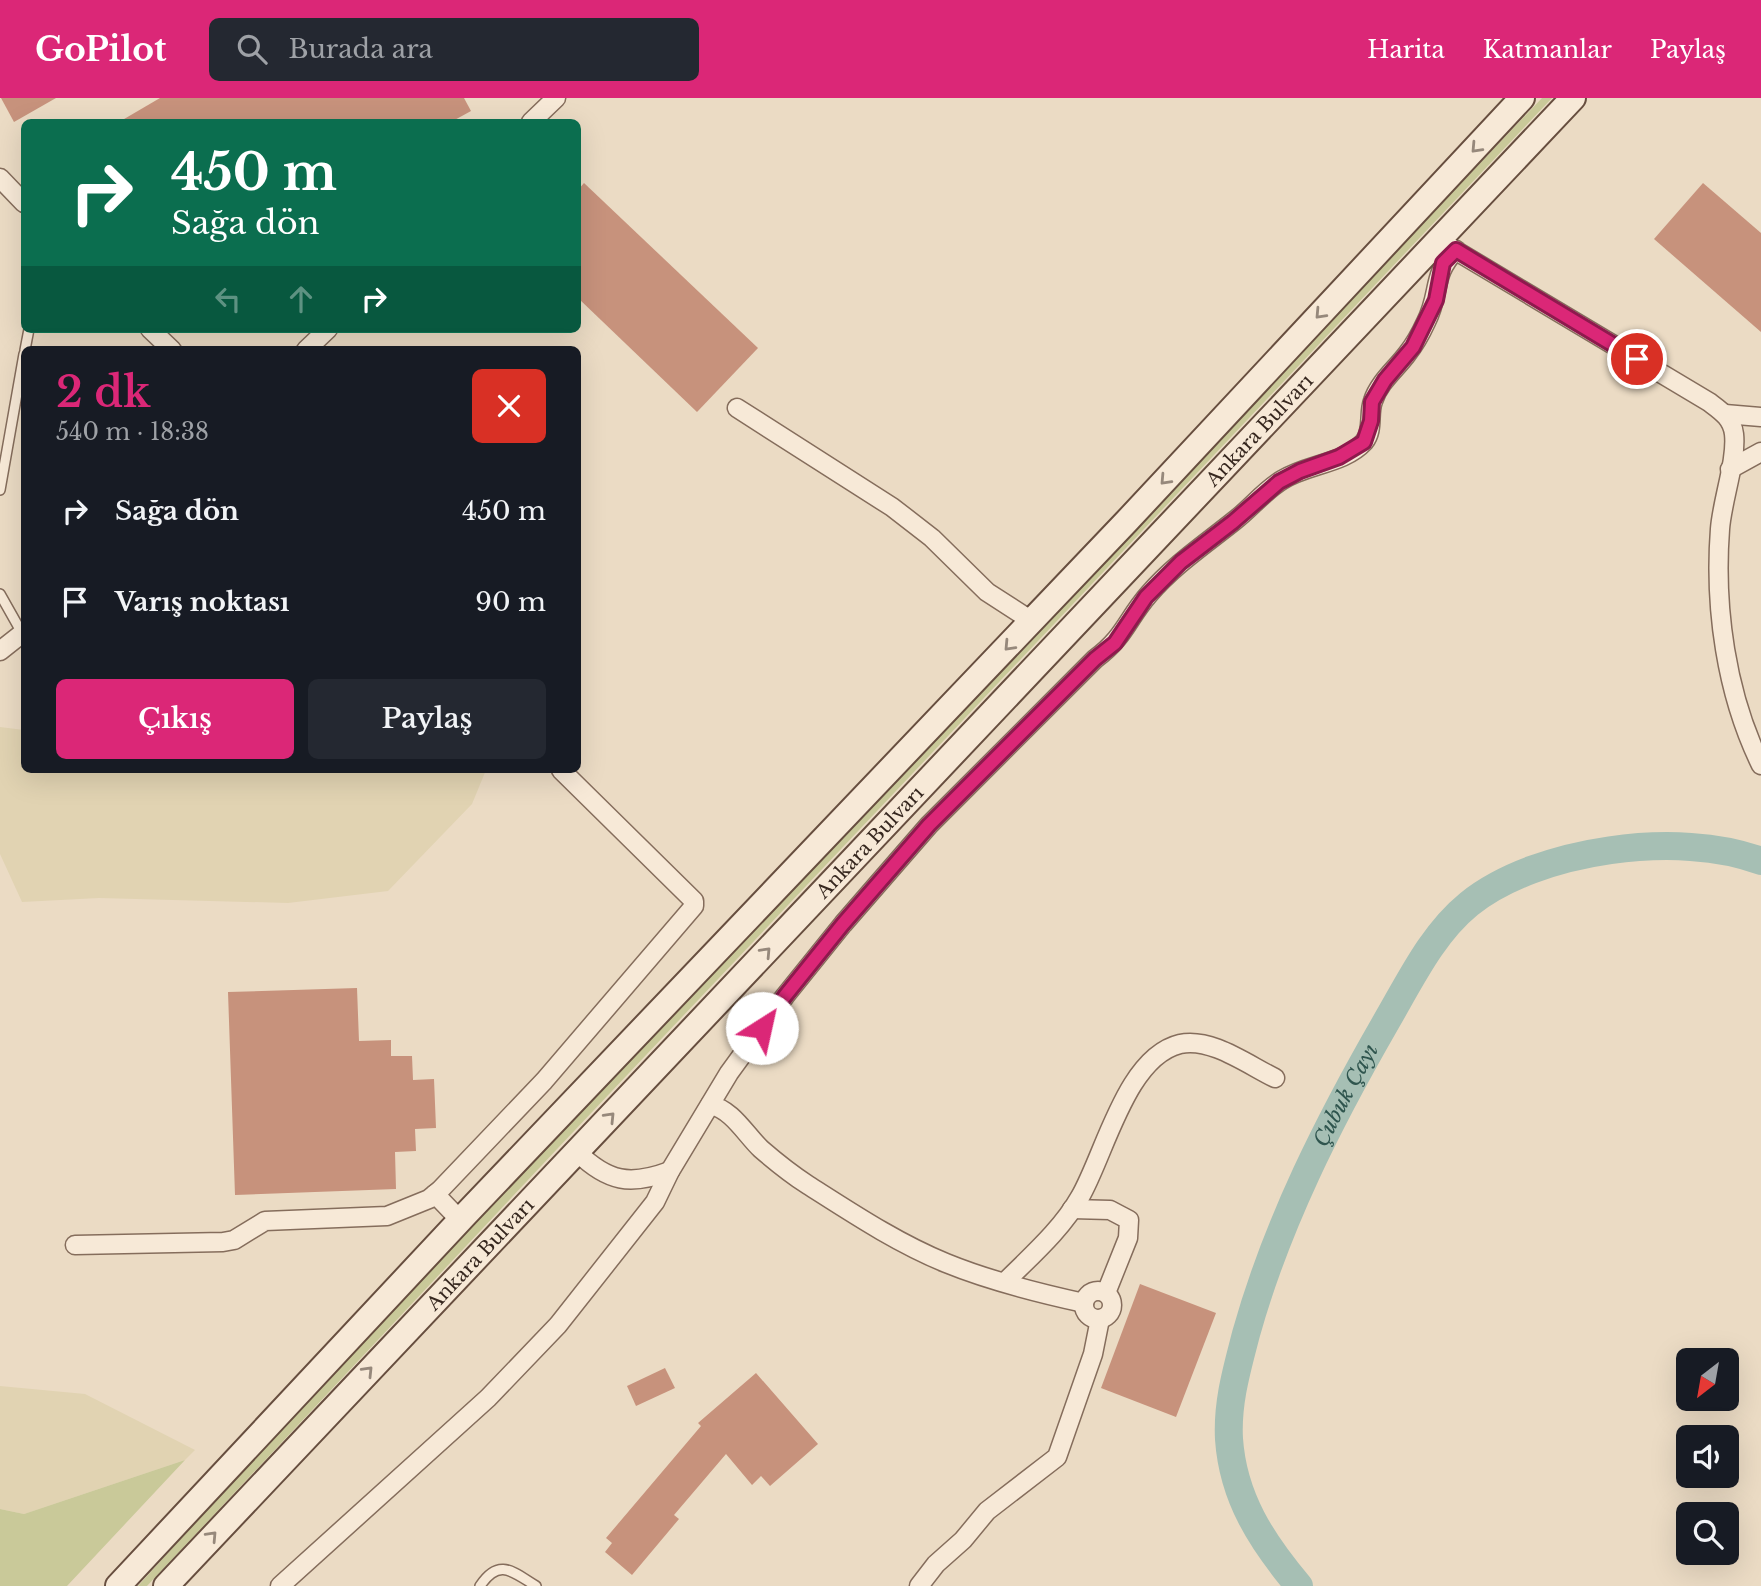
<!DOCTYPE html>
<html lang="tr">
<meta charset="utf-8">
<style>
:root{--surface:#171b24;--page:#242831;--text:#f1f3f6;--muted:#9ea1a6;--accent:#db2777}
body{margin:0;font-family:"Libre Baskerville",serif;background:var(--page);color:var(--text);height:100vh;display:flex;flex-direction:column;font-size:26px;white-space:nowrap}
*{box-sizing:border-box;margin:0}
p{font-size:23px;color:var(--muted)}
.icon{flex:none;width:38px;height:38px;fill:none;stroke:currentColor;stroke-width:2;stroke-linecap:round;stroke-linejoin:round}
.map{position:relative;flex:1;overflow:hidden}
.drawer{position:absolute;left:21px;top:248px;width:560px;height:427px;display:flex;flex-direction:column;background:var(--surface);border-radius:10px;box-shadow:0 7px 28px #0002}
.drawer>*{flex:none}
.hud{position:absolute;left:21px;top:21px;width:560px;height:214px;border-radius:10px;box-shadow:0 7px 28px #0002;background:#0b6e4f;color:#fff;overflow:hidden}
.needle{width:46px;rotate:211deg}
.buttons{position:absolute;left:1676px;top:1250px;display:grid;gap:14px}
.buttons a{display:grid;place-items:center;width:63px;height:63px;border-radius:10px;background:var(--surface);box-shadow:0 7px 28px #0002;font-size:35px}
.pin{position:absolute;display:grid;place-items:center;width:60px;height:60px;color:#fff;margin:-30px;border:4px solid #fff;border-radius:50%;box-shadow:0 2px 7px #0007}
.me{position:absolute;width:77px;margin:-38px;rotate:35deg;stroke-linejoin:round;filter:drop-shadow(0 0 5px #0008)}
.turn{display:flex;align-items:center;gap:24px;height:147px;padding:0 35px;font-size:32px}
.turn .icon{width:91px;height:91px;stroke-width:2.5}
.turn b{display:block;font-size:49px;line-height:60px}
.lanes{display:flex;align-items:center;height:66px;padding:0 35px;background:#0003;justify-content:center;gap:35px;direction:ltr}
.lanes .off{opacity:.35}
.round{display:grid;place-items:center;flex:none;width:74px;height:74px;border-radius:10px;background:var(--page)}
.summary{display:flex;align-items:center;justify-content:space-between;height:119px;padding:0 35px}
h1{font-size:42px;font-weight:600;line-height:52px;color:var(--accent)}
.cta{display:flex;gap:14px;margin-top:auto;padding:14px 35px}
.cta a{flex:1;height:80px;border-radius:10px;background:var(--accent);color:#fff;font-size:28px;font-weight:600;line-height:80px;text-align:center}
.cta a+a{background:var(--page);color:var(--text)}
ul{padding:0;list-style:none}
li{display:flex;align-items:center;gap:21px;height:91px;padding:0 35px}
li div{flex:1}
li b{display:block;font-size:26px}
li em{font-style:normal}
header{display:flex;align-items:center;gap:42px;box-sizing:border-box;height:98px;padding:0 35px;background:var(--accent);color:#fff}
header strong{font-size:33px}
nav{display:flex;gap:38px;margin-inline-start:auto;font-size:24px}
.search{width:490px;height:63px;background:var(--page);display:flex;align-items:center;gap:18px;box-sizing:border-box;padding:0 24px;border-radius:10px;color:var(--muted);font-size:26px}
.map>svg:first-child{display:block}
</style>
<header>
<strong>GoPilot</strong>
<div class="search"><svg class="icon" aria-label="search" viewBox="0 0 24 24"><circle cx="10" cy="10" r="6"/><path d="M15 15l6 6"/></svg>Burada ara</div>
<nav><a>Harita</a><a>Katmanlar</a><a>Paylaş</a></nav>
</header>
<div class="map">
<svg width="1761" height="1488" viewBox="0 0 1761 1488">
<rect width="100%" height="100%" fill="#ebdbc4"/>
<g fill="#e1d3b2">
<path d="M0 629 24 632V672H486L472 706 388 793 288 805 99 800 22 804 0 756Z"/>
<path d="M0 1288 85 1296 195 1352 185 1362 24 1416 0 1411Z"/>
</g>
<g fill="#c9c999">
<path d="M1542 0H1552L558 1050 147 1488H138L291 1319Z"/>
<path d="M185 1362 67 1488H0V1411L24 1416Z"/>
</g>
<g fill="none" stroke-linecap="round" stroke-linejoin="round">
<path stroke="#a6bfb4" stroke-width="28" id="s1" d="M1299 1488C1262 1444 1233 1400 1229 1341 1227 1304 1237 1271 1246 1236 1277 1125 1329 1023 1386 924 1410 883 1432 836 1469 806 1537 751 1680 732 1761 763"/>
</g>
<g fill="#c7927c">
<path d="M1 0H56L14 24Z"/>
<path d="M160 0H464L471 13 451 24H119Z"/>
<path d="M584 85 758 250 697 314 578 200V92Z"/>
<path d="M1703 85 1761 135V234L1654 141Z"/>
<path d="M357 890 359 943 391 942V958H412L413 982 434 981 436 1030 415 1031 416 1053 395 1054 396 1091 235 1097 228 894Z"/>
<path d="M1140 1186 1216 1215 1176 1319 1101 1290Z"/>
<path d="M665 1270 675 1290 636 1308 627 1288Z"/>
<path d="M756 1275 818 1346 770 1388 761 1378 752 1387 726 1356 674 1417 679 1421 632 1477 605 1454 612 1445 606 1440 701 1328 698 1325Z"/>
</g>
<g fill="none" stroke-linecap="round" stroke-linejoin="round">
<defs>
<g id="service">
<path d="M25 252 29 231"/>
<path d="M0 392 24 256"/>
<path d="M0 496 22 535"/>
<path d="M480 1488C499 1459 513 1474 536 1488"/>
</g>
<g id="minor">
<path d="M531 24 556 0"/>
<path d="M0 80 24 105"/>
<path d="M1448 148 1709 304C1721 313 1732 320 1734 336 1737 362 1722 403 1720 431 1714 509 1726 596 1761 667"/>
<path d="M150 231 172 252"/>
<path d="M306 252 328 231"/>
<path d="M737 310 892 409 932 440 987 494 1032 523"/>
<path d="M1725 316 1761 319"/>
<path d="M1730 371 1761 354"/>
<path d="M0 553 24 534"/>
<path d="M710 1007C732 1011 746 1037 761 1051 776 1064 791 1076 808 1087 852 1115 897 1145 946 1165 990 1183 1038 1195 1084 1205"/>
<path d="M577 1054C608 1084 630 1088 670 1073"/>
<path d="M435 1096 460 1122"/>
<path d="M1072 1111 1110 1112 1129 1122 1128 1140 1106 1195"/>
<path d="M75 1147 223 1144 234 1142 265 1123 387 1118 429 1101 440 1092 544 983 694 808V803L561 672"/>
<path d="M1005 1184C1031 1158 1062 1131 1080 1099 1105 1056 1126 959 1180 946 1211 939 1248 967 1275 980"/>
<circle cx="1098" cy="1207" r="14"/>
<path d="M280 1488 488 1300 558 1227 655 1104 670 1073 729 975 785 898 843 826 929 727 1095 561C1125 539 1127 521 1149 496 1174 467 1204 447 1234 423 1251 410 1264 393 1282 382 1307 366 1344 366 1364 344 1374 332 1368 316 1373 303 1379 284 1396 271 1407 256 1415 246 1421 235 1426 224 1441 195 1431 177 1456 152"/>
<path d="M919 1488 936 1466 963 1442 987 1413 1057 1359 1093 1256 1100 1221"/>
</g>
<g id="secondary">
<path d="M118 1488 465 1117 1126 424 1522 0"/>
<path id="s2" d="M166 1488 1573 0"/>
</g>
</defs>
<use href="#service" stroke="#856d5c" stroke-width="12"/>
<use href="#minor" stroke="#856d5c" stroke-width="21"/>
<use href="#secondary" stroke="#674e3f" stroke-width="28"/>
<use href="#service" stroke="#f7e9d7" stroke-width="9"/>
<use href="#minor" stroke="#f7e9d7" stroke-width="18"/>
<use href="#secondary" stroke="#f7e9d7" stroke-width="24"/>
</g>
<defs><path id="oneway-chevron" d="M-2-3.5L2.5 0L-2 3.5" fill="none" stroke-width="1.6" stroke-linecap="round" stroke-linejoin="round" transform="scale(1.75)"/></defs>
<g stroke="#96887b">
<use href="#oneway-chevron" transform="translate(1476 50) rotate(133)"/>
<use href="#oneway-chevron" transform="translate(1320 216) rotate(133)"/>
<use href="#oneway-chevron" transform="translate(1165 382) rotate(133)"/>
<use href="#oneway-chevron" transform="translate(1009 548) rotate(133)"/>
<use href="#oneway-chevron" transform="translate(766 854) rotate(-47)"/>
<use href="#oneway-chevron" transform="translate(610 1019) rotate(-46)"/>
<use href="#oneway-chevron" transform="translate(368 1273) rotate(-46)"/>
<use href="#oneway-chevron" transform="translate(212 1438) rotate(-47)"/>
</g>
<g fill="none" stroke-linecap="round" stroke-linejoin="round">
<defs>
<path id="route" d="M762 930 785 898 843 826 929 727 1095 561 1115 545 1146 499 1181 464 1233 424 1279 384 1300 373 1339 359 1364 344 1371 323 1372 304 1385 282 1413 249 1436 202 1443 165 1456 152 1637 261"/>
</defs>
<use href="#route" stroke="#8e194d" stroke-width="18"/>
<use href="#route" stroke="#db2777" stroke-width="12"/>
</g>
<g text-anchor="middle" stroke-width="6" stroke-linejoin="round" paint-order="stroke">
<g font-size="19" fill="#36271f" stroke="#f3e6d3">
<text dy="7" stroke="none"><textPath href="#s2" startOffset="1591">Ankara Bulvarı</textPath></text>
<text dy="7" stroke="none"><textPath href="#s2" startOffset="1024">Ankara Bulvarı</textPath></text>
<text dy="7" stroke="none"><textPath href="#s2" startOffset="457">Ankara Bulvarı</textPath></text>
</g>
<g font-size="21" font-style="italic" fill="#2f554e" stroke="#f3e6d3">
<text dy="7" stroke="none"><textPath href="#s1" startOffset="532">Çubuk Çayı</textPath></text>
</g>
</g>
</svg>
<div class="buttons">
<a><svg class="needle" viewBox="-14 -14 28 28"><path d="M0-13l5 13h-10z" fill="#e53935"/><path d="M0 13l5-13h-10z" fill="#9ea1a6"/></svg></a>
<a><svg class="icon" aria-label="sound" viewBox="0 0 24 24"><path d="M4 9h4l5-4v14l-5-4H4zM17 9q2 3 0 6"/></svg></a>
<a><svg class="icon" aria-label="search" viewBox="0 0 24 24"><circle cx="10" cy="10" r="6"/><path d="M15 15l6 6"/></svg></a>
</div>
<div class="pin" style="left:1637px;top:261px;background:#d93025"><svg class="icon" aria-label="arrive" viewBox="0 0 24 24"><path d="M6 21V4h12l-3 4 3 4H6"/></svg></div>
<svg class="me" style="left:762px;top:930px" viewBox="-20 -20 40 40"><circle r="19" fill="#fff"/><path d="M0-13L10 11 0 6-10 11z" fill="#db2777"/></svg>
<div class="hud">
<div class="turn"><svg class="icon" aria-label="right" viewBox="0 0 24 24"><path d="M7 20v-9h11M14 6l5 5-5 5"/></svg><div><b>450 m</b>Sağa dön</div></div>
<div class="lanes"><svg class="icon off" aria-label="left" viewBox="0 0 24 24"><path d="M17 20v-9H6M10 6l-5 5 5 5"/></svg><svg class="icon off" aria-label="ahead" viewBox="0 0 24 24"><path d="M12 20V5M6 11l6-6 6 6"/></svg><svg class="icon" aria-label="right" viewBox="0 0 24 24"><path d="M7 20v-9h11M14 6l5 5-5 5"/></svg></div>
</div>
<section class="drawer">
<div class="summary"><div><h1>2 dk</h1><p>540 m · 18:38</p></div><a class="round" style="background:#d93025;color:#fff"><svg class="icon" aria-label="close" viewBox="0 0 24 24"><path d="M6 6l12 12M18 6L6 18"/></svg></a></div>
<ul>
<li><svg class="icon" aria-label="right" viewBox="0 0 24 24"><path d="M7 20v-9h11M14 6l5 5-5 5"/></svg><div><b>Sağa dön</b></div><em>450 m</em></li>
<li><svg class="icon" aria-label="arrive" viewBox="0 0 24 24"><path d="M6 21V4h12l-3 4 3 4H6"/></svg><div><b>Varış noktası</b></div><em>90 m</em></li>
</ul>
<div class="cta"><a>Çıkış</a><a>Paylaş</a></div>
</section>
</div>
